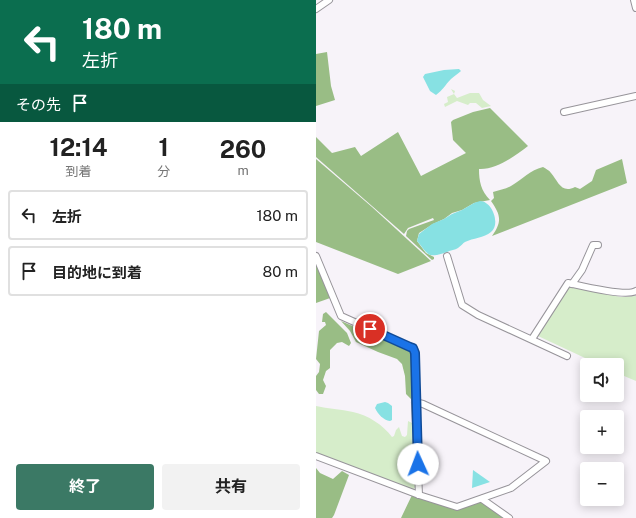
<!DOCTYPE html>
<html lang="ja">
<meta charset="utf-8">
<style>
:root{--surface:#fff;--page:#f2f2f2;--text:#222;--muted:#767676;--line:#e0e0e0;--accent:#3b7965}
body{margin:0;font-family:"Public Sans","Noto Sans JP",sans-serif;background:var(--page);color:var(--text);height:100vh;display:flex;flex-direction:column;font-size:15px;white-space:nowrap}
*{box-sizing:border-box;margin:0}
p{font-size:13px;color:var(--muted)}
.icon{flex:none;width:22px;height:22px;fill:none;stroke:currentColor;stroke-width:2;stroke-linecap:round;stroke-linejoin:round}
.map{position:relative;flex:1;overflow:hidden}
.sheet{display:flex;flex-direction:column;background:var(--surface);width:316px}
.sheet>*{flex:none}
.guide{background:#0b6e4f;color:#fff;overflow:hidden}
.controls{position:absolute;left:264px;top:358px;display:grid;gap:8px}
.controls a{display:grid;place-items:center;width:44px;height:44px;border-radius:4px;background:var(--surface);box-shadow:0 2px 10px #0003;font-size:20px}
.pin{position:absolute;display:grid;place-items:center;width:34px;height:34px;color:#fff;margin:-17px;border:2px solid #fff;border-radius:50%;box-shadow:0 1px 4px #0007}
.me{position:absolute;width:44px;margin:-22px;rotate:358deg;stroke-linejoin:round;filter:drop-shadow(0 0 3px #0008)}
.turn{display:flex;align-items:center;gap:14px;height:84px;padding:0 16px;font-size:18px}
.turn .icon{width:52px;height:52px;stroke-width:2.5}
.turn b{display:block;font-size:28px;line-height:34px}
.then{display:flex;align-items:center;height:38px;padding:0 16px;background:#0003;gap:8px;font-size:15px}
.eta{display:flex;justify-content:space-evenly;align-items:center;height:68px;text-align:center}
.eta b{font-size:24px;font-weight:700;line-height:28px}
.button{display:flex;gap:8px;margin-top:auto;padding:8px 16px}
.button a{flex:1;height:46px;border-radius:4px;background:var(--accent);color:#fff;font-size:16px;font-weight:700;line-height:46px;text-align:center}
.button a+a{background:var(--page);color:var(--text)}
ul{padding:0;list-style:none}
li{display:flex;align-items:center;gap:12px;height:50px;margin:0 8px 6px;padding:0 8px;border:2px solid var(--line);border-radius:4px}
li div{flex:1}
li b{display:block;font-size:15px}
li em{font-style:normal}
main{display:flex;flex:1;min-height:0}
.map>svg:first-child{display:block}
</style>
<main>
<section class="sheet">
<div class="guide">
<div class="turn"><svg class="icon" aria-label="left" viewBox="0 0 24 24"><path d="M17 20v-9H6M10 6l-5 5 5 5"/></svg><div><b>180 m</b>左折</div></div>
<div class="then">その先<svg class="icon" aria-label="arrive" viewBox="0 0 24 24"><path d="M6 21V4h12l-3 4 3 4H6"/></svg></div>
</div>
<div class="eta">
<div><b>12:14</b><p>到着</p></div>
<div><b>1</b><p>分</p></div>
<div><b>260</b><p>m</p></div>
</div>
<ul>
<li><svg class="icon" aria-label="left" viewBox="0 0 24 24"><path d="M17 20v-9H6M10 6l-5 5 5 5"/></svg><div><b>左折</b></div><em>180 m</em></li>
<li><svg class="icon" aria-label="arrive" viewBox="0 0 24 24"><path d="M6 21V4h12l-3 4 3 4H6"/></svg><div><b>目的地に到着</b></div><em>80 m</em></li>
</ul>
<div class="button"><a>終了</a><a>共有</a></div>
</section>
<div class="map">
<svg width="320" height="518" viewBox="0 0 320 518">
<rect width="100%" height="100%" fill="#f7f3f9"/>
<g fill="#d6edca">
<path d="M135 89 139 91 138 94 141 98 154 93H163L167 100 175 106 166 108 160 103H154L152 105 141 101 129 107 128 104 132 102 131 97 138 94Z"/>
<path d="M253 287 305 297 320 296V381L301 373V365H284L222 336Z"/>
<path d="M0 406C12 409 25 409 37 412 52 415 67 425 76 437L78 436 80 430 83 427 86 436 89 437 91 435 92 421 96 423 100 487 96 490 0 453Z"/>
</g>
<g fill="#99bd85">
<path d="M11 52 15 86 19 100 0 106V54Z"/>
<path d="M174 108 212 146C199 156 180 170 163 169 163 181 165 191 174 200L158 203 146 210 136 213 128 219 117 224 103 233 101 241 110 253 118 257V259L116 260 90 236 91 231 93 229 118 220 117 218 92 228 88 234 0 157V137L16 153 39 147 45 156 82 132 105 176 150 153 137 140 135 122 137 120 157 112Z"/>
<path d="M0 159 56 207 115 261 82 274 0 242Z"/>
<path d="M306 159 311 183 176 236C187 221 184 214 175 201L178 198 177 192C183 190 190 189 195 186 207 179 214 170 227 167 230 169 233 170 235 173 242 181 245 194 259 187L264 189 276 181 280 170Z"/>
<path d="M0 258 17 297 0 303Z"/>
<path d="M10 312 31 333 35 343 33 346 26 342 21 343 14 350V368L10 371 7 380 10 386 7 394H3L0 390V376L3 372 4 364 0 359 3 331 10 325 9 322H6L7 314Z"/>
<path d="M25 321 94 351 96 354V400L90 394 89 376 86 364 81 359 62 352 40 342 34 331Z"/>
<path d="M0 468 4 473 17 479 26 471 33 475 18 515 16 518H0Z"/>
<path d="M96 495 141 509H145L165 501 189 518H85Z"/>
</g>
<g fill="#87e1e3">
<path d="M143 69 145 71C142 74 138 76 135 79 129 85 127 90 120 95L114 91 107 77 109 74 128 70Z"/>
<path d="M164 201C176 201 185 224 175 232 168 238 157 238 149 242 147 243 145 246 142 248 139 250 135 250 131 252 111 259 113 255 101 241L103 234 116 224 128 219 136 214 146 210 158 203Z"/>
<path d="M69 402 72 403 76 406V420L74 421C67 420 62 414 59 408L61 404Z"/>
<path d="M157 470 174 482 156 488Z"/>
</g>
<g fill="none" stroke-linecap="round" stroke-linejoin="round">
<defs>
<g id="minor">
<path d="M318 0 320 8"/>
<path d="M0 9 13 0"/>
<path d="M248 112 320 96"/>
<path d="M0 256 25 316 94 347 97 348 99 353V402L103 495"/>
<path d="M131 256 146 305 162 315 251 356"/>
<path d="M256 284 266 270 277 245H282"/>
<path d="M216 339 252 283C266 286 310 297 320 291"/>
<path d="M0 456 103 495 141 507 195 488 230 461 107 404 99 402"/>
<path d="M166 499 193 518"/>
</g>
</defs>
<use href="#minor" stroke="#97949a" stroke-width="8"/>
<use href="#minor" stroke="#fff" stroke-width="6"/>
</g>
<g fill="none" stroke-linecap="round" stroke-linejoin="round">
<defs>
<path id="route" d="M54 329 94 347 97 348 99 353 102 464"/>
</defs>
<use href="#route" stroke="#114b97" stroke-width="10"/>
<use href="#route" stroke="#1a73e8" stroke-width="7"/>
</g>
</svg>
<div class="controls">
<a><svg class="icon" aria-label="sound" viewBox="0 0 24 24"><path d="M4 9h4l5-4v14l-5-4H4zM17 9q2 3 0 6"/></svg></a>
<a>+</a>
<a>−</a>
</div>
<div class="pin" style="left:54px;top:329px;background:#d93025"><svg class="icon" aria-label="arrive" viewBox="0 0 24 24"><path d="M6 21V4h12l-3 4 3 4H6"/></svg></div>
<svg class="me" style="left:102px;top:464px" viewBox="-20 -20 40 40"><circle r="19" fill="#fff"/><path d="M0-13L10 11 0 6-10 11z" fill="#1a73e8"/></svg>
</div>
</main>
